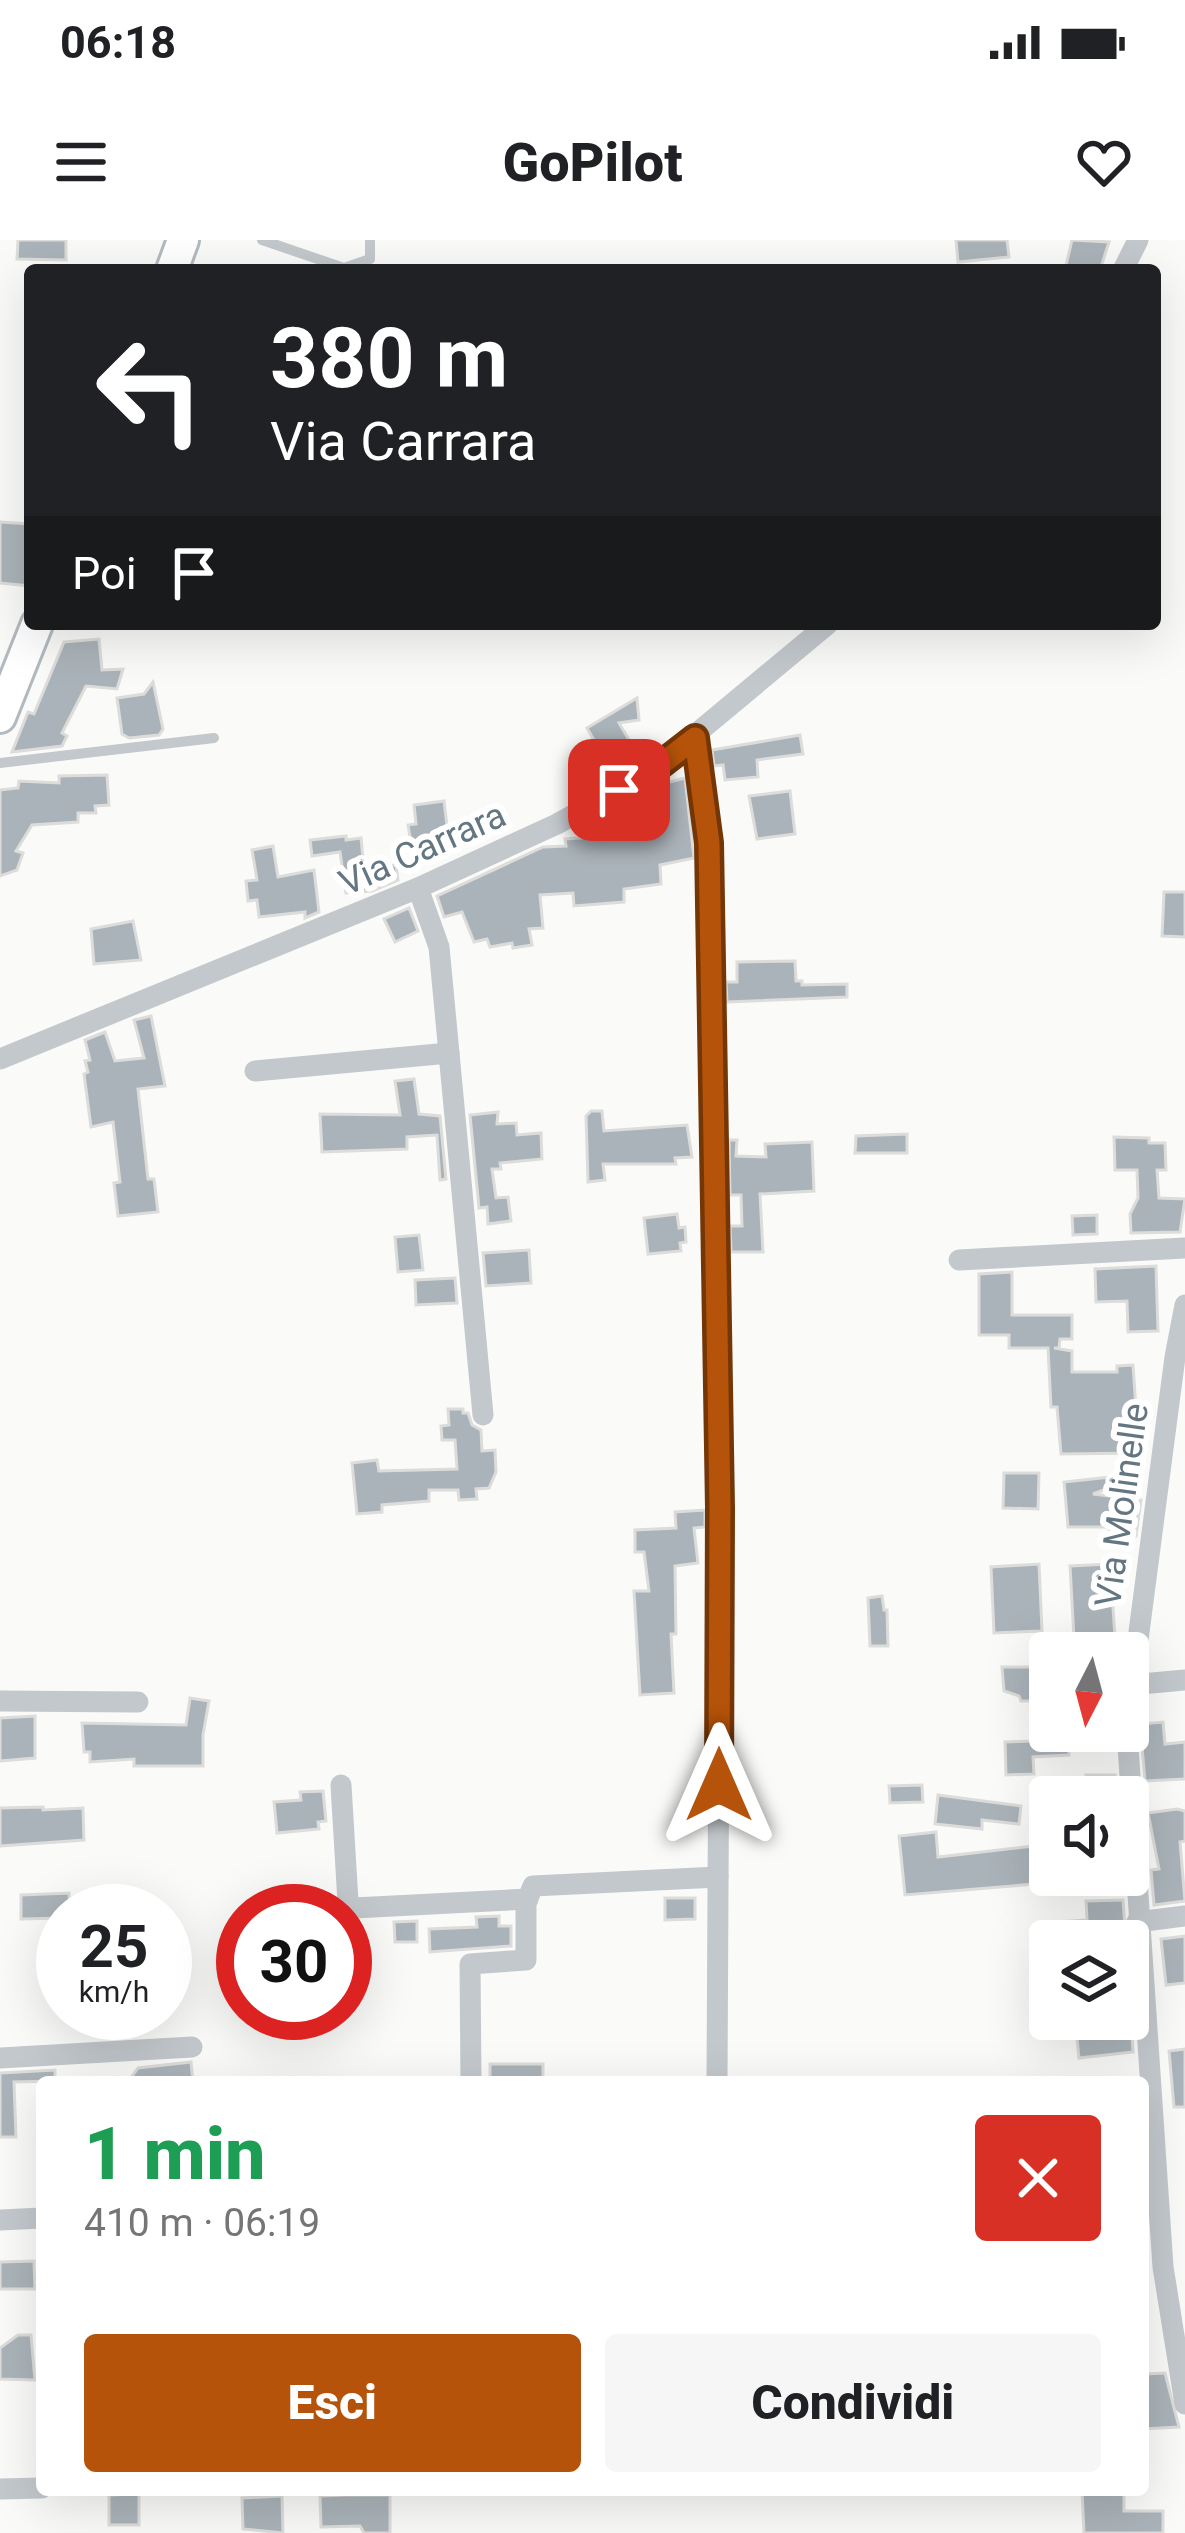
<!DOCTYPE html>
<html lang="it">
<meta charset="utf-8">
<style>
:root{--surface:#fff;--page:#f6f6f6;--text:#202124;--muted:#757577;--accent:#b45309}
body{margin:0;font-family:Roboto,sans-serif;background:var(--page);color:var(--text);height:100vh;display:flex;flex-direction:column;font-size:45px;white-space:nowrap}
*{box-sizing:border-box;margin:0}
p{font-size:39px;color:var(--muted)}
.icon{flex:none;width:66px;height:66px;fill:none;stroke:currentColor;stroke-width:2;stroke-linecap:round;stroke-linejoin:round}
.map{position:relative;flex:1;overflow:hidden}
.side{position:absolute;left:36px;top:1836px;width:1113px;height:420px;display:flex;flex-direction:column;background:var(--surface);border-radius:12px;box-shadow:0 12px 48px #0002}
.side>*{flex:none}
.top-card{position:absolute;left:24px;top:24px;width:1137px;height:366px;border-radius:12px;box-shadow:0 12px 48px #0002;background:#202124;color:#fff;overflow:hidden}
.needle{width:78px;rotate:186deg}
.fabs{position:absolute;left:1029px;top:1392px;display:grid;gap:24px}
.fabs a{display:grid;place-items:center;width:120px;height:120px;border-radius:12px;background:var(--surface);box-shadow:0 12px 48px #0002;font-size:60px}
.speed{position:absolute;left:36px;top:1644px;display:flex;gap:24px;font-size:60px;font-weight:700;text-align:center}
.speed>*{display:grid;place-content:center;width:156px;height:156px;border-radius:50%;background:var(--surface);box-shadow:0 12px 48px #0002;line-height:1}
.speed small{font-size:30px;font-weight:400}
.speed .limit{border:18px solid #d22;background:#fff;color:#111}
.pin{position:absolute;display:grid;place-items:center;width:102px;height:102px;color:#fff;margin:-51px;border-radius:24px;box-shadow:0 6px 18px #0006}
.me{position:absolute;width:132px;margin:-66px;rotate:0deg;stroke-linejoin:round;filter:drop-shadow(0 0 9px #0008)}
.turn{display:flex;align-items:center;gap:42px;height:252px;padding:0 48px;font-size:54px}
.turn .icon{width:156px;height:156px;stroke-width:2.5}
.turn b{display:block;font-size:84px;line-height:102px}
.then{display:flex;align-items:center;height:114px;padding:0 48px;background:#0003;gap:24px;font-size:45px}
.round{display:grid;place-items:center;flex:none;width:126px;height:126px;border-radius:12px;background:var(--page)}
.head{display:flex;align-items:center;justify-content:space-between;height:204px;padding:0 48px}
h1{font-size:72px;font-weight:800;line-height:90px;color:#1e9e55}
.action{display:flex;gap:24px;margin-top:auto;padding:24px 48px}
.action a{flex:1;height:138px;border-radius:12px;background:var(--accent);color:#fff;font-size:48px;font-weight:800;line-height:138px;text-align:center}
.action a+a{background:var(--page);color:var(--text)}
.status{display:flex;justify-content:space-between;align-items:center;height:84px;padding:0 60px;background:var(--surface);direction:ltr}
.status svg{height:33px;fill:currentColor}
header{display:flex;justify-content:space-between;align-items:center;height:156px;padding:0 48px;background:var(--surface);font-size:54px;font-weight:800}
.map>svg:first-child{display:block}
</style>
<div class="status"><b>06:18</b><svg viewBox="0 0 49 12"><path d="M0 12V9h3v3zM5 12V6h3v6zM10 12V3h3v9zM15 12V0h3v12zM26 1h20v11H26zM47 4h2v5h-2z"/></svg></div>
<header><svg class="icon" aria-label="menu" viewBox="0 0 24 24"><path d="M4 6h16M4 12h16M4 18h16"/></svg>GoPilot<svg class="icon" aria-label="heart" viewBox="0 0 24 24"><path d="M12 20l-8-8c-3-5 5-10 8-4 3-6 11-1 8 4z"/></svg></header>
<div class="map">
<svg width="1185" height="2293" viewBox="0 0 1185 2293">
<rect width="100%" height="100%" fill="#fafaf8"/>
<g fill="#aab3b9" stroke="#dcdcda" stroke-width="3">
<path d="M18 0H66V20L17 19Z"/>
<path d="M956 0H1007L1009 17 958 22Z"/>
<path d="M1072 0 1109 2 1100 30H1065Z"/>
<path d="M0 282 30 284V346L0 343Z"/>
<path d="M99 399 102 430 123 429 117 449 86 446 62 493 67 496 62 506 12 512 28 472 34 474 64 402Z"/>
<path d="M153 442 163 489 159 495 129 498 122 494 117 458 144 454Z"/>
<path d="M637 458 639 480 619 483 641 520 614 535 587 488Z"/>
<path d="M800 495 803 514 757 520 758 537 725 540 723 525 714 526 712 510Z"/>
<path d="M107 535 109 565 95 566 96 573H78V582L32 585 16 611 23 613 17 630 0 636V550L18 548 19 541 59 543V536Z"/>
<path d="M685 538 694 618 660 625 661 644 624 649V662L574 666 573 653 540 655 543 688 529 689 532 705 513 708 512 703 490 707 487 699 474 702 462 672 444 677 437 656 543 607 566 606 565 599 594 597 593 586H600V577L617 569 662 563 658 545Z"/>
<path d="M790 551 795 594 757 599 749 556Z"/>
<path d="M444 561 448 594 442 595 443 601 411 603 408 585 416 584 414 565Z"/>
<path d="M346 596V600L361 598 364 629 396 625 398 640 372 651 346 653 340 612 312 616 310 600Z"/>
<path d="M273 606 278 637 314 630 319 672 305 678V672L259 677 257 660 248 661 246 641 257 640 252 610Z"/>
<path d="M1164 652H1185V697L1162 696Z"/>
<path d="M409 668 418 691 395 702 384 679Z"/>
<path d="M133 681 141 720 94 724 91 689Z"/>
<path d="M795 721 796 741H802V745L847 744V757L727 762 726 742H737V722Z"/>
<path d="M151 776 165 846 138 849 148 939H154L158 972 118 976 114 943 120 942 113 882 91 887 84 834 88 832 85 821 90 820 85 800 105 792 115 821 144 818 134 780Z"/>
<path d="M414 839 419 874 440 876 446 939 440 940 437 895 407 897V909L322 912 320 874 400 875 395 841Z"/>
<path d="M591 871H602L604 891 687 885 692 917 675 918 676 924H603L605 940 588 942 586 876Z"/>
<path d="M498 872 497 884 516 883 517 895 541 893 542 919 500 923 501 929H492L496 958 508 957 511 981 488 984 487 967 479 968 470 875Z"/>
<path d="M907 894V913H855L856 896Z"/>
<path d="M1114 897 1149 898V903H1165L1166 930H1157L1159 958 1185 959 1180 992 1131 993 1130 974 1138 958 1137 930H1115Z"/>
<path d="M729 900H737L736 916 766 917 765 904 812 902 814 951 760 954 763 1012H731L730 986H742L741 955H730Z"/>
<path d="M677 974 679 988 685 987 686 1002 680 1003 681 1011 648 1014 644 978Z"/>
<path d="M1097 975V994L1073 995 1072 976Z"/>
<path d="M419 995 423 1030 398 1032 395 997Z"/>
<path d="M529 1010 531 1043 486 1046 483 1013Z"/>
<path d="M1156 1026 1158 1091 1128 1092 1127 1061 1096 1062 1095 1029Z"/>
<path d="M1012 1032V1075H1072V1099H1060L1059 1108H1054L1072 1111V1132H1117V1126L1133 1125 1139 1213 1061 1214 1057 1167H1051L1048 1108H1009V1095H979V1034Z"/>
<path d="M455 1038 457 1063 416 1065 415 1040Z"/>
<path d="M448 1169H463V1173H468L472 1185 481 1190 482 1211 495 1210 496 1232 489 1248 476 1249 477 1259 459 1260 458 1250H429V1261L382 1265V1272L357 1274 352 1223 377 1220 379 1231 457 1229 455 1200H442L441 1186 449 1185Z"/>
<path d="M1004 1233H1039L1038 1269 1003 1268Z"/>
<path d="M1129 1235 1130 1240 1093 1254 1141 1260 1136 1296 1109 1295V1287H1068L1064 1242Z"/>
<path d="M705 1270V1287L694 1288 698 1323 675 1326 676 1394H671L674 1453 640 1455 634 1351H649L644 1312H635V1290L676 1288 675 1272Z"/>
<path d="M1039 1324 1042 1391 994 1393 991 1327Z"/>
<path d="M1110 1324 1115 1397 1074 1399 1070 1326Z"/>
<path d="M882 1356 884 1370H887L888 1406H870L868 1358Z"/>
<path d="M1037 1422 1049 1423 1050 1491H1067L1069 1515 1033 1517 1034 1534 1006 1535 1005 1502 1033 1501 1031 1461H1021L1019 1456 1004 1451 1002 1427H1035Z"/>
<path d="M190 1458 209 1461 203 1495V1526H134V1519L90 1522V1512H84L82 1483 186 1485Z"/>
<path d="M35 1476V1518L0 1521V1478Z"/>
<path d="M1163 1482 1165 1504 1185 1502V1539L1145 1541 1140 1484Z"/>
<path d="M1086 1535H1115L1116 1557H1086Z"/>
<path d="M922 1545 923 1562 890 1563 889 1546Z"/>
<path d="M323 1551 326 1581 318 1582 319 1589 277 1593 274 1562 301 1560 300 1552Z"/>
<path d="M938 1555 1021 1566 1019 1584 982 1580V1589L935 1584Z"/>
<path d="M43 1567V1570L83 1568 84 1600 0 1606V1568Z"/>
<path d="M1177 1569 1185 1571V1601L1180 1602 1185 1661 1154 1665 1151 1630 1159 1629 1148 1573Z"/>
<path d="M936 1592 938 1617 1042 1605 1047 1643 905 1655 899 1596Z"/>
<path d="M69 1653 70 1671H63V1678L21 1679V1655Z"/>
<path d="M665 1658H695V1679L665 1680Z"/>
<path d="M1123 1660 1126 1701H1060L1059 1682 1087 1680 1086 1661Z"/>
<path d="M499 1676V1686H511V1706L430 1712 429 1689 477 1687 476 1677Z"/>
<path d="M417 1681V1702H395L394 1682Z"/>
<path d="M1185 1696V1743L1166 1745 1161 1699Z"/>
<path d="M1101 1779H1131L1133 1812 1079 1818 1077 1799 1101 1794Z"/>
<path d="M1185 1809V1867H1174L1169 1811Z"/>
<path d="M191 1822 193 1842H128L138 1828Z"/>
<path d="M490 1824H543V1841L490 1840Z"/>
<path d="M55 1830V1841L14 1842 16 1897H0V1833Z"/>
<path d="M34 2021 35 2049H0V2022Z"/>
<path d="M18 2095H31L35 2140 0 2139V2108Z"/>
<path d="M1165 2133 1179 2187 1143 2189V2134Z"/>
<path d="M1082 2250H1124V2271H1163V2293H1084Z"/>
<path d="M139 2254V2285H109V2255Z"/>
<path d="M347 2255H390V2293H364L360 2286 321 2287 320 2256Z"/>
<path d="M282 2256 283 2293 243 2289 242 2258Z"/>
</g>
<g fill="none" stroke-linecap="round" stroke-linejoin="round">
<defs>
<g id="secondary">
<path d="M172 30 183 0"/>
<path d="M0 477 37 384"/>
</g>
</defs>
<use href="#secondary" stroke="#b3babf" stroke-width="36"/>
<g stroke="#c3c8cc" stroke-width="10">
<path d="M262 0 344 28 370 19V0"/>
<path d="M0 523 214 498"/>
</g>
<g stroke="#c3c8cc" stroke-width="21">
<path d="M1123 30 1138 0"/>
<path d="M695 498 709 603 720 1268 717 1842"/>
<path d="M418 648 439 707 483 1175"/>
<path d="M0 819 418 648 557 584 649 533 828 384"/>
<path d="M255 831 449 813"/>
<path d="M959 1020 1185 1008"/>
<path d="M1130 1445 1185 1440"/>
<path d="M0 1461 138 1462"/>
<path d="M1128 1476 1175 1117 1185 1065"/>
<path d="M1127 1491 1163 2027 1185 2164"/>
<path d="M341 1545 348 1662 354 1668 528 1659"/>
<path d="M1137 1682 1185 1676"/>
<path d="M0 1818 192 1807"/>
<path d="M471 1842 470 1724 526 1720V1663L533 1646 718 1637"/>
<path d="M0 1980 42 1978"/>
<path d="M0 2249 42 2248"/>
</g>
<use href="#secondary" stroke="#fff" stroke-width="30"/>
</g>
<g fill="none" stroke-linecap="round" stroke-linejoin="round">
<defs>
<path id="route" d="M619 550 650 533 695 498 709 603 720 1268 719 1545"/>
</defs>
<use href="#route" stroke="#753606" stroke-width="30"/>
<use href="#route" stroke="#b45309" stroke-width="21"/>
</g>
<g text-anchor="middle" stroke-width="12" stroke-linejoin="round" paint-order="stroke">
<g font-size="36" fill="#657683" stroke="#fff">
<text transform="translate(422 608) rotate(-24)" y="13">Via Carrara</text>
<text transform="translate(1121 1265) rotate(-82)" y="13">Via Molinelle</text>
</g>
</g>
</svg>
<div class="fabs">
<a><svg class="needle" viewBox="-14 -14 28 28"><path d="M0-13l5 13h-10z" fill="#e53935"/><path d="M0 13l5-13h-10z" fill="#757577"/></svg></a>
<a><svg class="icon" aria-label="sound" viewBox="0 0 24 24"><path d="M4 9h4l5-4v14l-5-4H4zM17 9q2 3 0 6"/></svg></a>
<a><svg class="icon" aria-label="layers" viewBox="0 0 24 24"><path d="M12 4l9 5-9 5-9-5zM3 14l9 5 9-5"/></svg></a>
</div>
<div class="speed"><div>25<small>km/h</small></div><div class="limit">30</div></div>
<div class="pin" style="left:619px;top:550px;background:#d93025"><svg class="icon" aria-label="arrive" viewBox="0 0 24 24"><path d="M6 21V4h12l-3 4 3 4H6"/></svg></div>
<svg class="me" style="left:719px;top:1545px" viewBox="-20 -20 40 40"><path d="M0-17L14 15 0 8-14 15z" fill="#b45309" stroke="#fff" stroke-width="4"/></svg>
<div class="top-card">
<div class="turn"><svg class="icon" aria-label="left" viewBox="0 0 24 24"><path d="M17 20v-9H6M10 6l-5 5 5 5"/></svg><div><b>380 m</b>Via Carrara</div></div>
<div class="then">Poi<svg class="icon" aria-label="arrive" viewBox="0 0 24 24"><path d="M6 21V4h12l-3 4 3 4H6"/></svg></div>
</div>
<section class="side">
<div class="head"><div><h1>1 min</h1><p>410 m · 06:19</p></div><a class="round" style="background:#d93025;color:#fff"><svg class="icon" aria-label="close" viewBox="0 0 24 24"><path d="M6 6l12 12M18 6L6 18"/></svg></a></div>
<div class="action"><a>Esci</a><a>Condividi</a></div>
</section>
</div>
